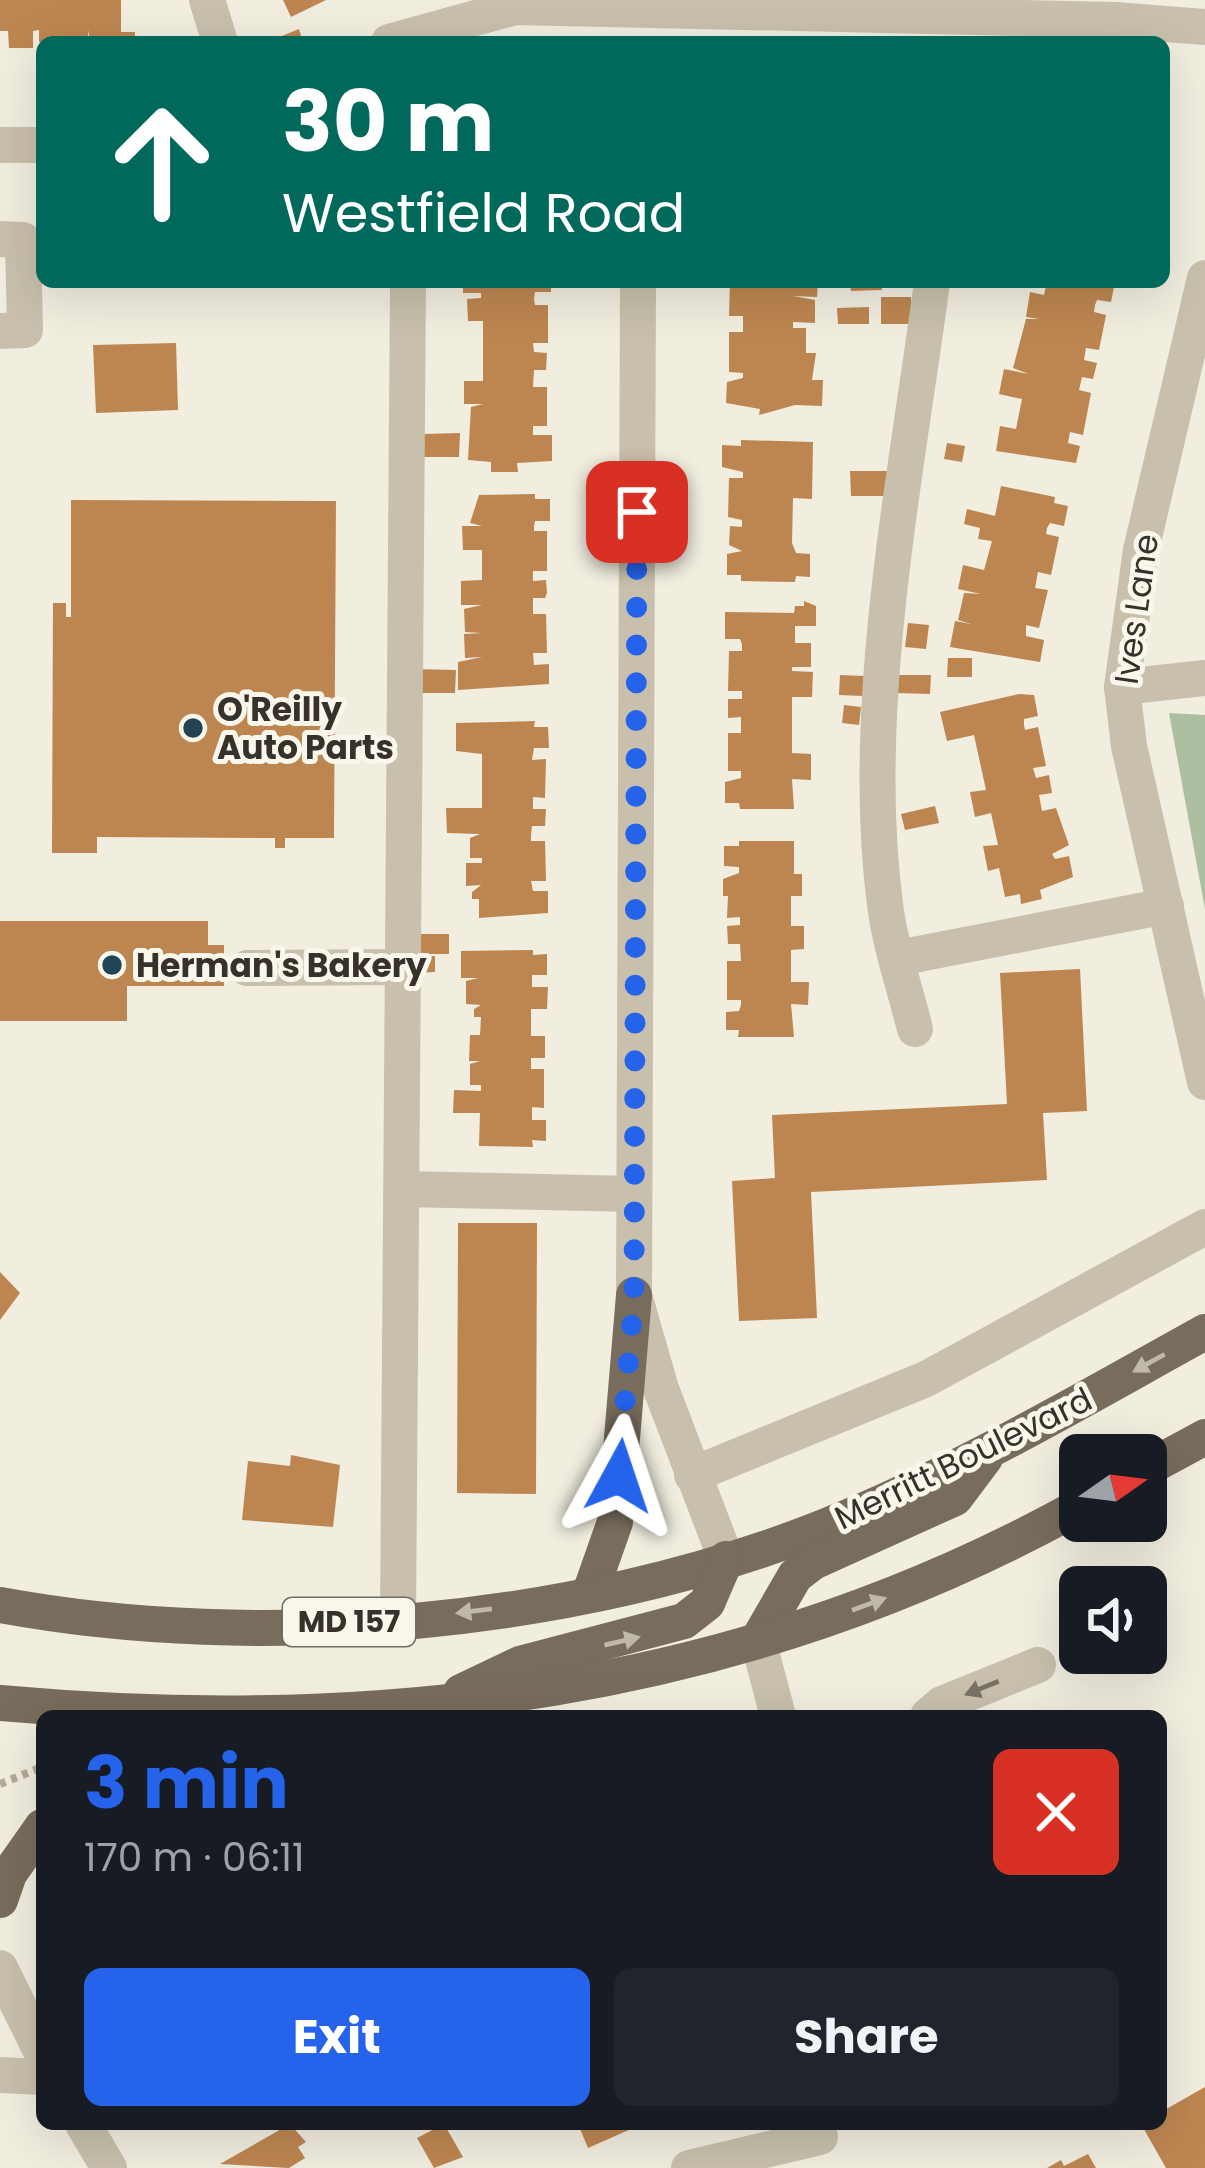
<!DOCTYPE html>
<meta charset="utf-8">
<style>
:root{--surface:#171b24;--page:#20242c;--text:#f1f3f6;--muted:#9ea1a6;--accent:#2563eb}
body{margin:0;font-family:Poppins,sans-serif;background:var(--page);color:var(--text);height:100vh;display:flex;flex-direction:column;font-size:45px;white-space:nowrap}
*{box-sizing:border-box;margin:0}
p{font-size:39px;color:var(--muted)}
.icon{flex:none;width:66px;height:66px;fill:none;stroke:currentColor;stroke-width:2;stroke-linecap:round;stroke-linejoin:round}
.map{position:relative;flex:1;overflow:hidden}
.side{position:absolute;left:36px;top:1710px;width:1131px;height:420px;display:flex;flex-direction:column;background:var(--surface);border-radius:18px;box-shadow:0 12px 48px #0002}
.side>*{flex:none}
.banner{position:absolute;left:36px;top:36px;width:1134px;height:252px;border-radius:18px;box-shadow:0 12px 48px #0002;background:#00695c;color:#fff;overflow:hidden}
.needle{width:78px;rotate:76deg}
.buttons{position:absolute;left:1059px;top:1434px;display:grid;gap:24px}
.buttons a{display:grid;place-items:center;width:108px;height:108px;border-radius:18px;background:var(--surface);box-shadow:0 12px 48px #0002;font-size:60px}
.pin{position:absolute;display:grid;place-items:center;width:102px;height:102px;color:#fff;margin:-51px;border-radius:24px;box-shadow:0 6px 18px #0006}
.me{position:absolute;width:132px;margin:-66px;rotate:5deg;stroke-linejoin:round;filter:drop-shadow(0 0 9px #0008)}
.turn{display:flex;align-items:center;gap:42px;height:252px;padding:0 48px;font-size:54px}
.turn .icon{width:156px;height:156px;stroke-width:2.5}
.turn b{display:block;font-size:84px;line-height:102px}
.round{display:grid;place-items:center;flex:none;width:126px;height:126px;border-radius:18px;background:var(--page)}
.summary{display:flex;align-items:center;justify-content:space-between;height:204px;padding:0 48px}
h1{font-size:72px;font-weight:700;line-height:90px;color:var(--accent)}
.primary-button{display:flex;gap:24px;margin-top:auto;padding:24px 48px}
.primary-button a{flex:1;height:138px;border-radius:18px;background:var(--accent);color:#fff;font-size:48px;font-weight:700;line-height:138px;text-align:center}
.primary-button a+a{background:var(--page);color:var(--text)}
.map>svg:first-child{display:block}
</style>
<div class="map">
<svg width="1205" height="2168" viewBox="0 0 1205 2168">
<rect width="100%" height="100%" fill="#f1eddf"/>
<path fill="#adbfa0" d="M1169 713 1205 715V909Z"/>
<g fill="#bd8651">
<path d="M0 0H121V32H135V42H90L88 30V42H39V30L33 31V48H9L8 31H0Z"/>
<path d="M283 0H326L291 17Z"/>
<path d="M299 29 303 42H267Z"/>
<path d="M463 282H551V292H535L534 299 535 305H548V343H533L534 352 547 353 546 370H534L533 387H547V426H533V435H552V461L517 463 518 472H491V462L468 460 471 407 483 404H464V381H483V321H468L467 299 481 298V293H463Z"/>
<path d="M730 282H818L817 297 793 296 815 300V323L793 322V328H806V353H816L812 380H823L822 406 795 405 759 415 760 409 726 403 727 382 743 378V373L729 372V332H743V316H729Z"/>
<path d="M850 282H881L882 290 851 291Z"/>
<path d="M1047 282H1115L1111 302 1097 300 1095 305 1094 312 1106 315 1099 350 1086 348 1084 360 1097 363 1093 379 1082 377 1079 390 1091 393 1083 435 1070 432 1068 443 1080 446 1076 463 996 451 1000 426 1016 429 1022 399 999 394 1004 369 1029 374 1013 368 1026 319H1039L1026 317 1030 292 1044 295Z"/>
<rect x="881" y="297" width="30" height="27"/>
<path d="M869 307V324H838L837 308Z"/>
<path d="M176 343 178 410 96 413 93 345Z"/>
<path d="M460 433 459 457H424V434Z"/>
<path d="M741 440 813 442 812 499 793 498 792 543 796 553 810 554V577L796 576 795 582 741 581V575H727V554L742 551 729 545 730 526 742 527V520L728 517 729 478H743V472L722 467V445L741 446Z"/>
<path d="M947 443 965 446 962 462 944 459Z"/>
<path d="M850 471H888V496H851Z"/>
<path d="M1001 486 1055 497 1054 503 1068 506 1064 526 1050 523 1047 528 1046 534 1059 537 1051 575 1038 572 1035 588 1048 590 1039 628 1026 625V636L1044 640 1040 662 950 647 955 621 971 624 958 620 964 593 981 594 958 589 963 565 984 570 992 541 978 539 980 528 964 524 967 509 995 516Z"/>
<path d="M535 494V499H550V521H535L534 526V531H547V571H533V581L546 580 547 593 545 598H533V614H546L547 653H533L534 665 549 664V684L458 690V662L482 657 465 658 464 634 482 633 465 632 464 609 482 605H461V581L482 580V550H463L462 526H482L470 523 479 495Z"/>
<path d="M71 500 336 501 334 838H285V848H275V838L97 837V853H52L53 603H66V617H71Z"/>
<path d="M804 601 816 606V626H795V643H811V667H792V671L813 672 812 697H792V753L811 754V780L792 779 794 809H740L739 803H725V782L741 778V771H728V733H741V717L728 718V699H742V691H728L729 651H742V644L740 639H725V612L794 613 795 606H804Z"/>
<path d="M908 623 929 625 926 649 905 647Z"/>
<path d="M948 658H972V677H947Z"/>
<path d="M414 669 456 670 455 693H415Z"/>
<path d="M840 675 864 676 863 696 839 695Z"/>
<path d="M897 675H931L930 694 896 693Z"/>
<path d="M1019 694 1034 695 1038 716 1024 719V725L1025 730 1038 727 1046 766 1033 768 1036 778 1049 775 1052 793 1039 795 1042 811 1056 808 1069 845 1052 854 1055 859 1069 856 1073 877 1040 890 1042 899 1021 904 1020 894 1005 897 999 868 988 871 983 846 998 845 991 813 975 817 970 792 986 790 974 735 947 741 940 712Z"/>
<path d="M844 705 861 707 859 725 842 723Z"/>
<path d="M535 721 534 727H548L549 748H534L532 760 546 759 545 798 533 797V809H546L545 826H532L531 835V841H545L546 881H531L533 891H548V913L479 918V899H472V892L481 885 466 886V863H482V858H470V838L480 834 447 833 446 808H482V754L456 751V723Z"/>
<path d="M935 806 939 823 905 830 901 814Z"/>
<path d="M739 841H794V874H802V896H791V926H804V949L791 950V982H809L808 1005 791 1004 794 1037H738L739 1030H726V1012L739 1011 741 1005V1000H727V961H741L740 944H728L727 926 740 925V917L727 918 728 896H723V879L739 873V867L724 866V846H739Z"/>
<path d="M0 921H208V945H224V986H127V1021H0Z"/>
<path d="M415 934H449V954H414Z"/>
<path d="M533 950V955L547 954V975H532V987H548L547 1009H531V1036H545V1058H531V1069H544V1108L532 1107V1120H546V1141L532 1140 533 1147 479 1146 480 1113H453L454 1090 481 1091V1085H470V1064L480 1061H469L470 1035H480L481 1017H474V1009L481 1005 466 1004V981L478 978H461V951Z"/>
<path d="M435 956V972L415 973 414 957Z"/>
<path d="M1080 969 1087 1111 1043 1113 1047 1180 811 1192 817 1318 739 1321 732 1181 775 1178 772 1115 1007 1104 1000 973Z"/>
<path d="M458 1223H537L536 1494 457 1493Z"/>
<path d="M0 1272 20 1293 0 1320Z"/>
<path d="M291 1455 340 1465 333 1527 242 1520 248 1461 290 1466Z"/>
<path d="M1205 2087V2168H1166L1141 2124H1161V2112Z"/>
<path d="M290 2124 306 2142 298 2147 305 2158 289 2168 220 2164Z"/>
<path d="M444 2124 463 2157 434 2168 417 2138Z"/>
<path d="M578 2124H628L631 2129 588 2148Z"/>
<path d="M1088 2154 1096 2168H1047L1061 2160 1064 2166Z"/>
</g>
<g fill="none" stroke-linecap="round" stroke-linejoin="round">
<path stroke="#b4aa96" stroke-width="8" stroke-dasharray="6 6" stroke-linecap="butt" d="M0 1784 42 1767"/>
<g stroke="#c8c0ac" stroke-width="36">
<path d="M207 0 220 42"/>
<path d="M389 42 515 7 1116 20 1205 27"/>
<path d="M0 145H42"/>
<path d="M0 239 23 240 25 330 0 331"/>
<path d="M1205 278 1141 550 1122 687 1129 746 1205 1082"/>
<path d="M638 282 634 1295 661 1389 726 1559"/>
<path d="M1122 687 1205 678"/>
<path d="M898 958 1166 906"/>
<path d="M247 968 403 967"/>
<path d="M915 1029C905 988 890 946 885 904 859 707 906 479 932 282"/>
<path d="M402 1189 634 1194"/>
<path d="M692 1475 926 1379 1205 1227"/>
<path d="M398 1620 408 282"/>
<path d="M758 1640 778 1716"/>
<path d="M928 1716 942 1704 1038 1665"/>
<path d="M0 1968 42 2053"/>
<path d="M0 2075 42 2077"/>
<path d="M83 2124 109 2168"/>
<path d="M689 2168 820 2137"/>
</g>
<g stroke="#786c5c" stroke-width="36">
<path d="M1146 1469 1205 1437"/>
<path d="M590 1593 615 1522 634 1295"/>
<path d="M0 1605C260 1653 578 1625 824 1527 957 1474 1080 1401 1205 1332"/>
<path d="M758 1640 795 1576 813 1562 955 1498 985 1458"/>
<path d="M461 1692 520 1664 684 1621 707 1603 726 1559"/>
<path d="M0 1703C379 1737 743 1693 1080 1506"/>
<path d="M0 1900 9 1874 42 1827"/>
</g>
</g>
<defs><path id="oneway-solid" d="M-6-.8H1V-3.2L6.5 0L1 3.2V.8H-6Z" transform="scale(3)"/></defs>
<g fill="#bfb8ab">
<use href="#oneway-solid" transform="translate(1149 1363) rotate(151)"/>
<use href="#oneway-solid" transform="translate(869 1604) rotate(-20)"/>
<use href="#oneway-solid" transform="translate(474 1611) rotate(173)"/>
<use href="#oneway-solid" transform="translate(622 1641) rotate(-13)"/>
</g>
<use fill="#787164" href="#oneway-solid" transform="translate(982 1688) rotate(158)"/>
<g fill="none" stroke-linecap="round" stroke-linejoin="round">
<path stroke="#2563eb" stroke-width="21" stroke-dasharray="0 37.8" d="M619 1476 634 1295 637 512"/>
</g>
<g fill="#224556" stroke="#f9f6eb" stroke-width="4.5">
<circle cx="193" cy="728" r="12"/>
<circle cx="112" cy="965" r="12"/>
</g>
<g text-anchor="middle" stroke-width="10" stroke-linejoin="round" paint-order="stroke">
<rect fill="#f9f6eb" stroke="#716c64" stroke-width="3" x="283" y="1598" width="132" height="48" rx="9"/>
<g font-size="30" font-weight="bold" fill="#37312a">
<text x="349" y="1632">MD 157</text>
</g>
<g font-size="33" fill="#37312a" stroke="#f9f6eb">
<text transform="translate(1136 609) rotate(-82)" y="12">Ives Lane</text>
<text transform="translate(963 1458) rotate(-26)" y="12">Merritt Boulevard</text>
</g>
<g font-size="33" font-weight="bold" fill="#37312a" stroke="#f9f6eb" text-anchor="start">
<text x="217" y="721">O'Reilly<tspan x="217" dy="38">Auto Parts</tspan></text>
<text x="136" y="977">Herman's Bakery</text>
</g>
</g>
</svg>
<div class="buttons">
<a><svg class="needle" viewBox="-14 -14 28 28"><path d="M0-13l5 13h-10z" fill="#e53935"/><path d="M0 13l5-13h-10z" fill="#9ea1a6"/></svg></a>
<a><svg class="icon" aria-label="sound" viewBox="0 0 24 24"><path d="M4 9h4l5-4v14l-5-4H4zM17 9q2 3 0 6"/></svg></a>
</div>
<div class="pin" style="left:637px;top:512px;background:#d93025"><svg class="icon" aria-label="arrive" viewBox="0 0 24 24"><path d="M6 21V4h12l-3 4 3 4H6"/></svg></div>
<svg class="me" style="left:619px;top:1476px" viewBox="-20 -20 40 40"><path d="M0-17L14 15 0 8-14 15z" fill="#2563eb" stroke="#fff" stroke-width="4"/></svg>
<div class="banner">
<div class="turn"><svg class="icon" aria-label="ahead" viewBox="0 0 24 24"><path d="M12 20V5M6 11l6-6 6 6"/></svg><div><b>30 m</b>Westfield Road</div></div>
</div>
<section class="side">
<div class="summary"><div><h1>3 min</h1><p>170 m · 06:11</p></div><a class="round" style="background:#d93025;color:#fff"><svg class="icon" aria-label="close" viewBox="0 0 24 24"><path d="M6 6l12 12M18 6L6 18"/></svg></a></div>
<div class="primary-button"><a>Exit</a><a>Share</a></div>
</section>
</div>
